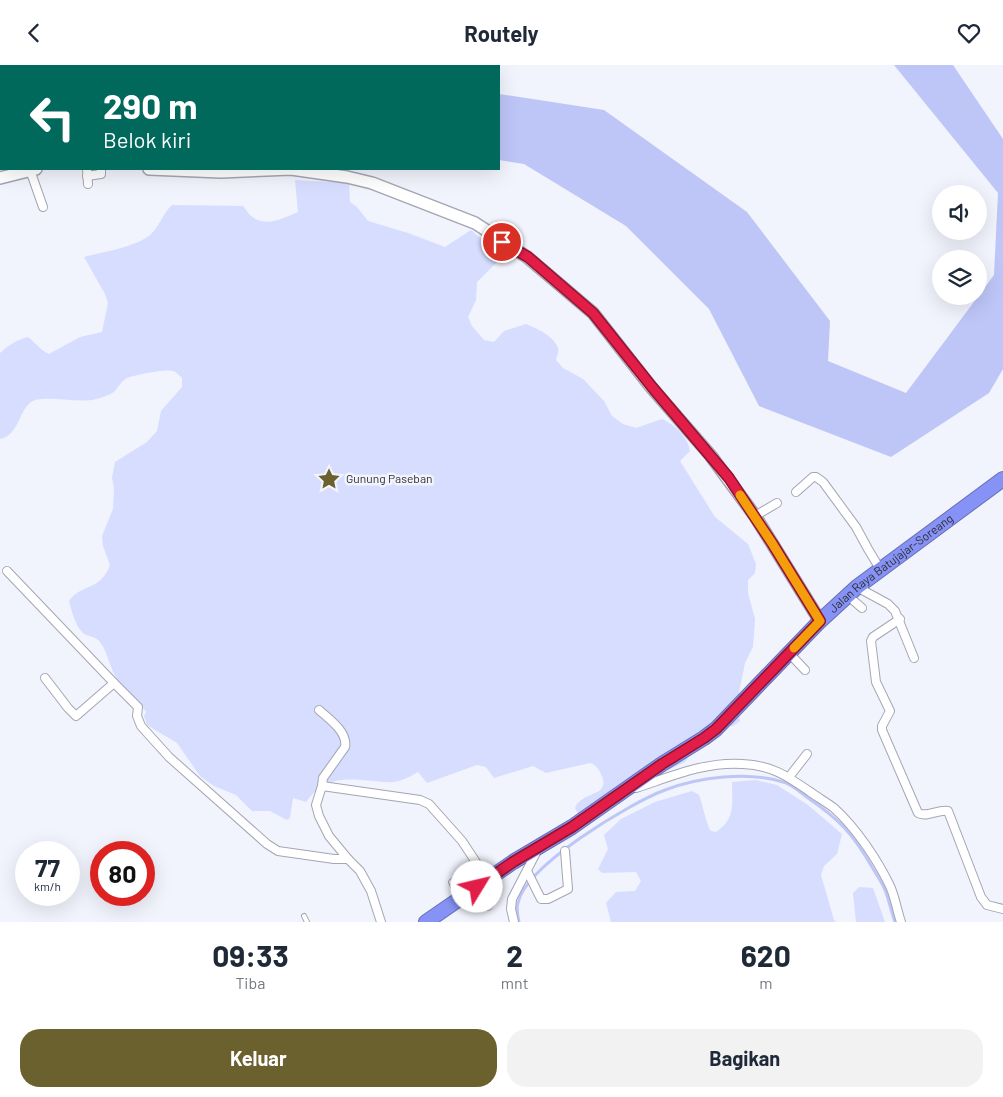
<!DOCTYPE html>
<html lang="id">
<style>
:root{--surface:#fff;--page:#f2f2f3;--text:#1f2937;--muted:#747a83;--accent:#6b612e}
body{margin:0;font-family:Barlow,sans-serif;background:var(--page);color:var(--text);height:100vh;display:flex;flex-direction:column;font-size:19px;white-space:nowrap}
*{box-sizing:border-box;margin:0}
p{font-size:16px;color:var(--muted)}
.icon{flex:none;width:28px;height:28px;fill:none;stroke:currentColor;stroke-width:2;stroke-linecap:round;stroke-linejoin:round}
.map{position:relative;height:857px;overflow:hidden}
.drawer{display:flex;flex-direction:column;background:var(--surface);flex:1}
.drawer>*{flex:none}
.banner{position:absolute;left:0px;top:0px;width:500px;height:105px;box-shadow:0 5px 20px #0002;background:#00695c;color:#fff;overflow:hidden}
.buttons{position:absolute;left:932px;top:120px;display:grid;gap:10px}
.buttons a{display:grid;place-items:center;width:55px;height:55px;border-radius:50%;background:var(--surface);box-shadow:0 5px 20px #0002;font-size:25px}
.speed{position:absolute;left:15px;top:776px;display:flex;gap:10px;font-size:25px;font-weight:700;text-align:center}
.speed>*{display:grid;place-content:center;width:65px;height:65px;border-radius:50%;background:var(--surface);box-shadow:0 5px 20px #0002;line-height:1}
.speed small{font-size:12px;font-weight:400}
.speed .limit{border:8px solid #d22;background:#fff;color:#111}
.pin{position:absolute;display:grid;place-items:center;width:42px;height:42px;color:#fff;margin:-21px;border:2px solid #fff;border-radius:50%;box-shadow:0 1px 5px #0007}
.me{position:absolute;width:55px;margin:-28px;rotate:54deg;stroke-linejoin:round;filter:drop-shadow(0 0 4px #0008)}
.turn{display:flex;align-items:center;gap:18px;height:105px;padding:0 20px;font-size:22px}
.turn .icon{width:65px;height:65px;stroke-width:2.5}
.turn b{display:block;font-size:35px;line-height:42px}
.eta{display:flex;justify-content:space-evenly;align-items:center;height:85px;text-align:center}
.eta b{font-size:30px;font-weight:700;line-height:35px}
.action{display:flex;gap:10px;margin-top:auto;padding:10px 20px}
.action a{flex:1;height:58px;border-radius:20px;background:var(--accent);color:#fff;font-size:20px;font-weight:700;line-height:58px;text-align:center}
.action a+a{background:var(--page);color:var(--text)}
header{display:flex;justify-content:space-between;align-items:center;height:65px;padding:0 20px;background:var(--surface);font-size:22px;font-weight:700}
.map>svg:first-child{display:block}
</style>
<header><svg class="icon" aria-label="back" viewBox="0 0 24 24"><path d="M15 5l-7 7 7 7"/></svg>Routely<svg class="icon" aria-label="heart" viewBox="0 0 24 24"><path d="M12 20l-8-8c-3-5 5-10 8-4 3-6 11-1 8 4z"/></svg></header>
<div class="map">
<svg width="1003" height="857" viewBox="0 0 1003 857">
<rect width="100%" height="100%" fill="#f1f3fd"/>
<g fill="#d6ddfe">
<path d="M295 115 349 118 350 137 357 142 368 156 408 168 445 182 471 165 502 192 477 217 476 235 468 252 472 261 484 275 494 277 504 266 526 259C536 263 554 271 558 283 559 287 557 291 556 295L563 303 583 314 604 336 612 351 623 359 636 363 662 354C675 360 688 372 690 386L680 396 715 452 748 479 756 499 755 508 748 515V528L755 554 753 582 745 598 737 637 740 656 733 661H723L705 667 685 697 578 749 575 743C576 741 577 738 579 737 589 727 611 729 601 709 599 704 596 700 590 698L546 708 533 701 494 713 486 702 477 700 427 718 418 707C410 712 402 716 393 717 387 718 379 716 373 716 345 713 324 712 306 737L293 733 290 753 287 755 270 746H252L236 730 214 721 200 711 177 678 147 660 144 651 146 647C138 634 126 626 118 615 109 603 109 589 100 577 96 571 88 572 83 568 75 560 72 547 69 536 83 517 100 527 110 500L103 481 102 471 113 444 114 424 112 413 115 397 147 377 157 366 161 346 182 322V313C179 310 176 307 173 306 163 304 136 310 127 313 121 316 118 323 114 327 109 330 101 333 96 334 79 339 43 329 31 337 18 347 19 370 0 374V288C9 280 16 275 28 272 36 278 40 285 49 289L80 272 102 267 108 238 105 229 84 192C103 187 137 182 151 169 159 162 163 148 172 140L243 141C246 144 247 147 250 150 265 164 283 153 298 147Z"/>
<path d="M756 715 777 720 808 740 842 769 837 789 824 801 821 810 834 855 836 857H611L606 838 616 827 635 826 641 816 636 807 602 808 598 804 608 784 604 770 621 754 655 737 692 726 699 730C702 737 707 762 711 766L716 767C736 754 732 738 732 717Z"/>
<path d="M859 822 873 823 885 857H856L853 828Z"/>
</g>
<g fill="#bdc6f7">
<path d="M0 0H197L218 1H1V24Z"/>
<path d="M894 0H953L1003 74V304L989 328 891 392 759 341 709 244 626 161 524 99 499 95V29L604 45 747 147 830 256 828 296 906 328 994 210 998 128Z"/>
</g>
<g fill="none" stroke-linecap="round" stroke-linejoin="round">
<path stroke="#bdc6f7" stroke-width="3" d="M519 857C518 852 516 844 518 838 525 801 630 738 665 725 699 712 748 706 783 717 792 719 801 728 808 733 839 754 853 769 872 802 876 809 882 817 885 825 889 835 891 846 895 857"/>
<defs>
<g id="lane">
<path d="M458 832 451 817 467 806 476 820"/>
<path d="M304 851 307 857"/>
</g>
<g id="street">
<path d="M87 104 88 119"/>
<path d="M30 105 43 142"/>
<path d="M87 111 101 109V104"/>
<path d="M796 427 813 412H816L823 417 856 462 868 484 880 504"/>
<path d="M755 451 777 438"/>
<path d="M7 506 114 618"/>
<path d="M857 522 888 539 895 546 914 593"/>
<path d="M847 530 862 543"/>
<path d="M900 554 873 572 871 576 876 617 890 646 882 661V665L918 748C927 753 938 744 948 746L981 832 987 840 1003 844"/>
<path d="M789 588 805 605"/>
<path d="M45 613 68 643 76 651 114 618 138 642 137 651 141 661 169 692 267 779 278 786 334 794H348L360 806 371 826 381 857"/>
<path d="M319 645C329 654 348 667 345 682L323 713 322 721 316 740 319 751 329 771 348 794"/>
<path d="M789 712 807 689"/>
<path d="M322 721 420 735 429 739 462 776 487 814"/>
<path d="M636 723C670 712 706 696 743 699 771 700 787 711 809 726 817 732 826 737 834 743 856 763 877 794 890 821 895 832 897 845 901 857"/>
<path d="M527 806 541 834H548L568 824 565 786"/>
<path d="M477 822 488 841"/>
<path d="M514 857 511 844 512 834 538 784"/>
</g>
<g id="secondary">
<path d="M149 104 221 107 291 104 347 112 372 118 475 158 527 192 593 248 651 322 711 391 755 451 820 556"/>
<path d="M0 113 36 104"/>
</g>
<g id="highway">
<path id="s1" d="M426 857 513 797 572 762 662 699 704 673 716 664 820 556 857 522 1003 414"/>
</g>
</defs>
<use href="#lane" stroke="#a4a6b3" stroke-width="6"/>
<use href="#street" stroke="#a4a6b3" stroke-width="10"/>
<use href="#secondary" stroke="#a4a6b3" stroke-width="14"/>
<use href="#highway" stroke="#6870b2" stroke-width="16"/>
<use href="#lane" stroke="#fff" stroke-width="4"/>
<use href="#street" stroke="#fff" stroke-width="8"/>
<use href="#secondary" stroke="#fff" stroke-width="11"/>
<use href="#highway" stroke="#8692f5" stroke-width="14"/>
</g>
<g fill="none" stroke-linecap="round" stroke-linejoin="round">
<defs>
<path id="route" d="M477 822 513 797 572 762 662 699 704 673 716 664 820 556 772 478 729 413 652 322 593 248 528 192 502 177"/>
</defs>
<use href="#route" stroke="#92132f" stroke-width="12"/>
<use href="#route" stroke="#e11d48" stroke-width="9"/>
<path stroke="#f59e0b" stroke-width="9" d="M740 430 772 478 820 556 794 583"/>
</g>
<defs>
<symbol id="sight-bare" viewBox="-9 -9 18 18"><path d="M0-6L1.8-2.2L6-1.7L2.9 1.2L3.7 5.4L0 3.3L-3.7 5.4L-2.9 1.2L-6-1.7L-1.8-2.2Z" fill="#6b612e" stroke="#f1f3fd" stroke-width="2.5" paint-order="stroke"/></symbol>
</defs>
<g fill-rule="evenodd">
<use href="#sight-bare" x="313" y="398" width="32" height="32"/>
</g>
<g text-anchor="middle" stroke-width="5" stroke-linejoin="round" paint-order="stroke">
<g font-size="12" fill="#2f3035" stroke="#f1f3fd" text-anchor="start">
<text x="346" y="418">Gunung Paseban</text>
</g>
<g font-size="12" fill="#2f3035" stroke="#f1f3fd">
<text dy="4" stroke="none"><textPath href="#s1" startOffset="590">Jalan Raya Batujajar-Soreang</textPath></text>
</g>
</g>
</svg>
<div class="buttons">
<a><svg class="icon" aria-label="sound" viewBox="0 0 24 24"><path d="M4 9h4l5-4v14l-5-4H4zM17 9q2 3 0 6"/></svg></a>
<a><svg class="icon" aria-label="layers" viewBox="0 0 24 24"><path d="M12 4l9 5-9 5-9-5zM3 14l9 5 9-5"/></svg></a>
</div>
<div class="speed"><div>77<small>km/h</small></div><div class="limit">80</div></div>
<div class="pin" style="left:502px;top:177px;background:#d93025"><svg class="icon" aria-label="arrive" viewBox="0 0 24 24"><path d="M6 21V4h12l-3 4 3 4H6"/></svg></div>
<svg class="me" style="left:477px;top:822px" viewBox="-20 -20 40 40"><circle r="19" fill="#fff"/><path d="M0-13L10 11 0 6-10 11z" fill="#e11d48"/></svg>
<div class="banner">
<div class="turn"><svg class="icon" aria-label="left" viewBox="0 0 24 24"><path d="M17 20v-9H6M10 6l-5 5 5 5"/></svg><div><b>290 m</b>Belok kiri</div></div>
</div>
</div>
<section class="drawer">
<div class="eta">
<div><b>09:33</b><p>Tiba</p></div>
<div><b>2</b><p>mnt</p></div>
<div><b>620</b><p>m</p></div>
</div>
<div class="action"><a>Keluar</a><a>Bagikan</a></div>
</section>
